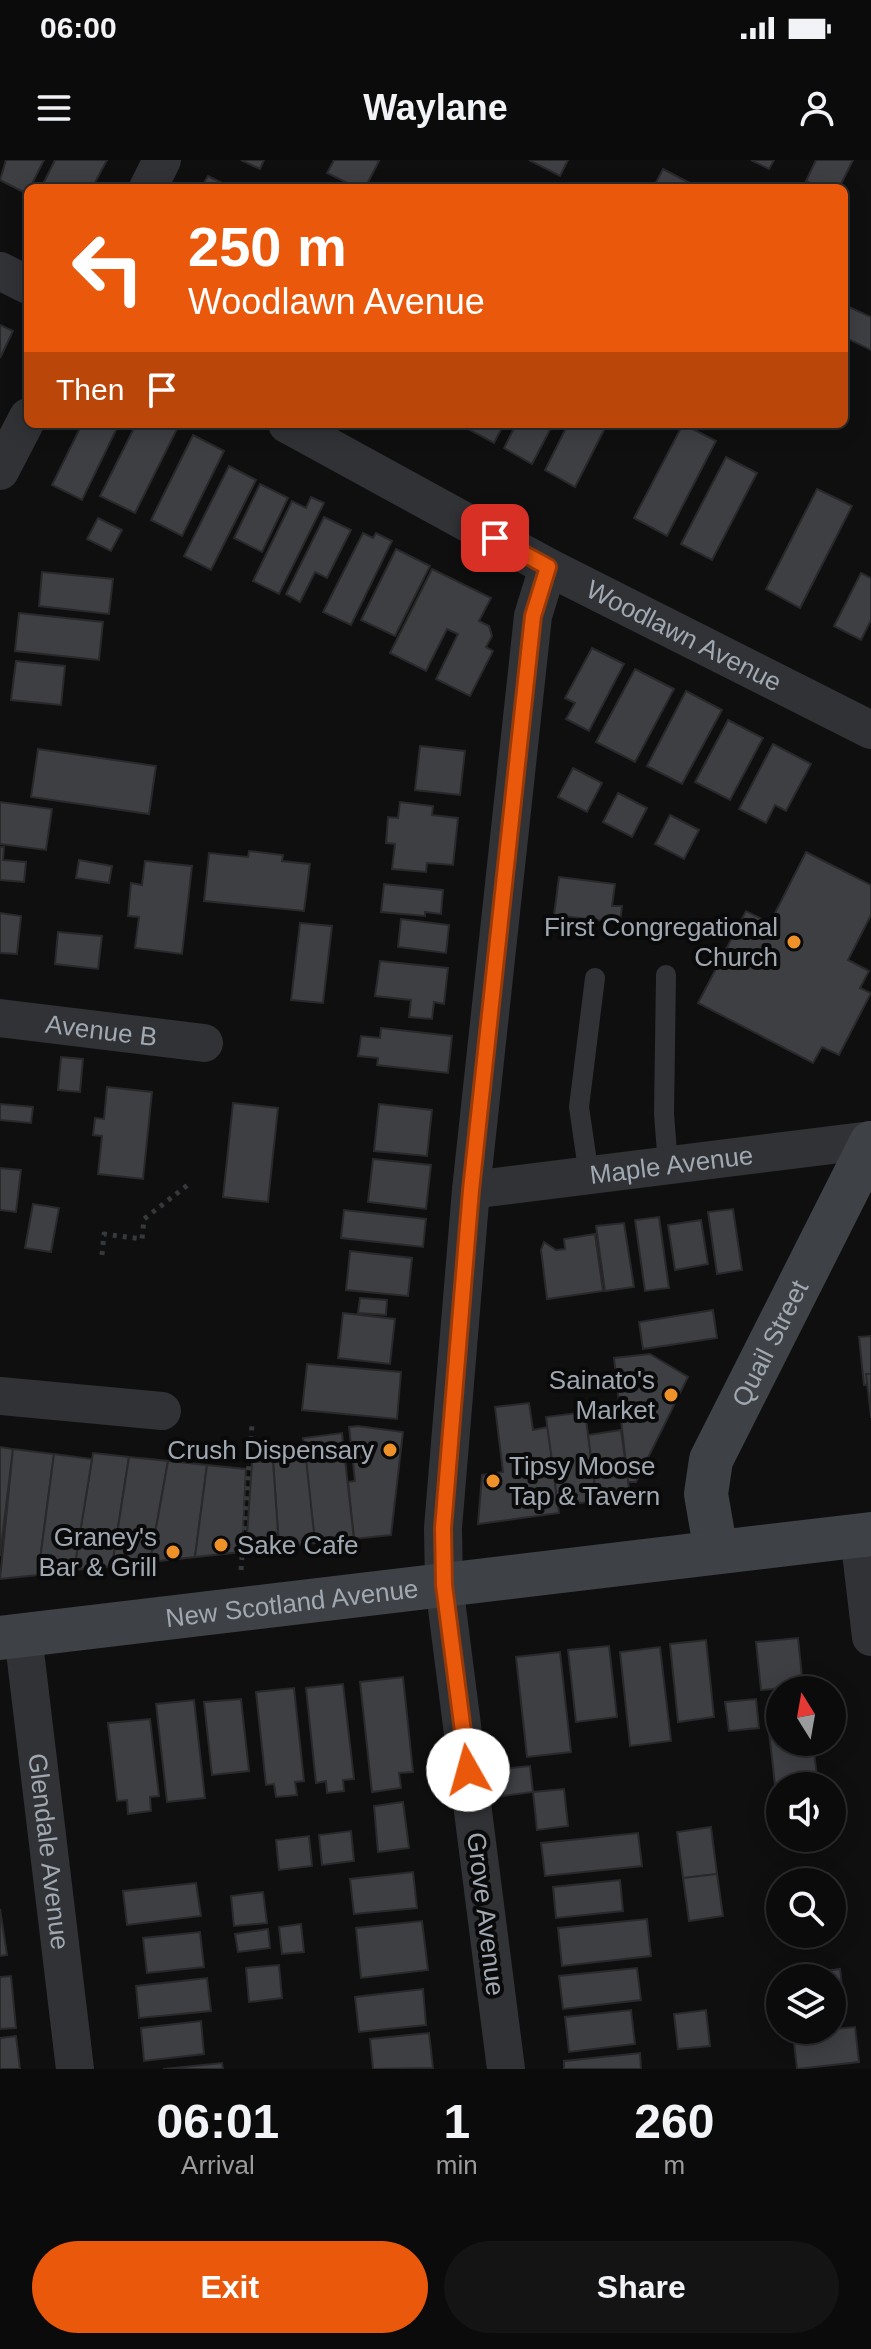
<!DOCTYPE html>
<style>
:root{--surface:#0b0b0c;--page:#141415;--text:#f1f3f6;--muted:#9a9b9d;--line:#2b2b2d;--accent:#ea580c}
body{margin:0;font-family:Helvetica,sans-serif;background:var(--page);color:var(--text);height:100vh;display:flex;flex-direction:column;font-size:30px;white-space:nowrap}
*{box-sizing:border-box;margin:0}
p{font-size:26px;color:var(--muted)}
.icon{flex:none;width:44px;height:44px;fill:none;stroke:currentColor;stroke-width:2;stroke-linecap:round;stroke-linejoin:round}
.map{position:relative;height:1909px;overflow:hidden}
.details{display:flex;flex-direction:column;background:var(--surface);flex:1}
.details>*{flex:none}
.hud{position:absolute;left:24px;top:24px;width:824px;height:244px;border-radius:12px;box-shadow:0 4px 20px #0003,0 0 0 2px var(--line);background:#ea580c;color:#fff;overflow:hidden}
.needle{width:52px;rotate:349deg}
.fabs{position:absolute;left:766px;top:1516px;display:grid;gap:16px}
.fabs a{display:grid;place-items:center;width:80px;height:80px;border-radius:50%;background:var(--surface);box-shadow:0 4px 20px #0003,0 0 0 2px var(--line);font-size:40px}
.pin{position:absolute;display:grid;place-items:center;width:68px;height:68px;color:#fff;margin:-34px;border-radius:16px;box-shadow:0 4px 12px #0006}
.me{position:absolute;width:88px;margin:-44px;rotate:353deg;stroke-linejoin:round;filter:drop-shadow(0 0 6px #0008)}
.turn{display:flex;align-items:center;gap:28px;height:168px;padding:0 32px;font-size:36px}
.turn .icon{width:104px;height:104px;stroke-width:2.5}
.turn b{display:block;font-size:56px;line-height:68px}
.then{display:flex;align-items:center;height:76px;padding:0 32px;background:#0003;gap:16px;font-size:30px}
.eta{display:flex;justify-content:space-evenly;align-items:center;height:136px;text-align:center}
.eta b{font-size:48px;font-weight:600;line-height:56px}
.cta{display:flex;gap:16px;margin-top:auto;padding:16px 32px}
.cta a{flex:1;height:92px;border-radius:48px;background:var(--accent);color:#fff;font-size:32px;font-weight:600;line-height:92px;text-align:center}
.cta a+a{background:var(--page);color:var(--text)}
.status{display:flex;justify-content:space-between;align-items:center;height:56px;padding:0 40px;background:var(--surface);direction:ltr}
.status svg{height:22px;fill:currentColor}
header{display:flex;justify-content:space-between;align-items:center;height:104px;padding:0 32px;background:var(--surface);font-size:36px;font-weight:600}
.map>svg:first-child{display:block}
</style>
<div class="status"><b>06:00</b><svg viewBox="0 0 49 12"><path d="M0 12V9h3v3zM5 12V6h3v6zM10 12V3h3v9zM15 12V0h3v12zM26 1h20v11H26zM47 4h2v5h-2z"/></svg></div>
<header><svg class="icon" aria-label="menu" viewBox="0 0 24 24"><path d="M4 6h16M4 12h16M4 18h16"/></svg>Waylane<svg class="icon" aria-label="person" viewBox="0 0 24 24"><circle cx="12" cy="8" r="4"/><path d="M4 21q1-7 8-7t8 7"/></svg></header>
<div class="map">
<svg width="871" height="1909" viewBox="0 0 871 1909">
<rect width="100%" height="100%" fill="#0f0f10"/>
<g fill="#3e3f43" stroke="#29292c" stroke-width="2">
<path d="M6 0H44L27 34 0 20Z"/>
<path d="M55 0H107L92 28H41Z"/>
<path d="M241 0H264L260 9Z"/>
<path d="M334 0H376L379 1 365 28H358L327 13Z"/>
<path d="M529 0H568L560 16Z"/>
<path d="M751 0H774L769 9Z"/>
<path d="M816 0H853L839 28H820L806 21Z"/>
<path d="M663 9 690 23 688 28H653Z"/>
<path d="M208 16 232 28H201Z"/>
<path d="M847 146 871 157V190L844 177Z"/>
<path d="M0 165 13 171 0 198Z"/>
<path d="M82 264H119L82 340 52 325Z"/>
<path d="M136 264 178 267 135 353 100 336Z"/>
<path d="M466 264H504L494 283 464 267Z"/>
<path d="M516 264H553L532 304 504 288Z"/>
<path d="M568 264H607L575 327 545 310Z"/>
<path d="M683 264 716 281 667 376 634 358Z"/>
<path d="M193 275 224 291 182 376 151 360Z"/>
<path d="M726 297 757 313 712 400 681 384Z"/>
<path d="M229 306 256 320 211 410 184 396Z"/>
<path d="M260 324 288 338 262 392 234 378Z"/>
<path d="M817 329 852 346 800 448 766 429Z"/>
<path d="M311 337 324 343 279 434 253 421 292 341 306 348Z"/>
<path d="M324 357 351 370 327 418 315 412 300 442 286 434Z"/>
<path d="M98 358 122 370 111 391 87 379Z"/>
<path d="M363 373 373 378 376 373 392 381 351 465 323 452Z"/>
<path d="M396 389 430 406 395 476 361 460Z"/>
<path d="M432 409 491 438 479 461 489 466 492 476 486 487 493 491 470 536 436 519 458 474 447 469 426 511 390 493Z"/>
<path d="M42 412 113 419 109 454 39 446Z"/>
<path d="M861 413 871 418V460L861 480 834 466Z"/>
<path d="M19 453 103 462 99 500 15 491Z"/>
<path d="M592 488 624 504 589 571 566 559 575 543 565 538Z"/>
<path d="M16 501 65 506 61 545 11 540Z"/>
<path d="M635 509 674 529 635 602 596 582Z"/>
<path d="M686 531 722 550 682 624 647 606Z"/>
<path d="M728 560 763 578 730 640 695 622Z"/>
<path d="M773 584 811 604 786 651 775 645 766 663 739 649Z"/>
<path d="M420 586 465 591 460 635 415 630Z"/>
<path d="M38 589 156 606 149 654 31 637Z"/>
<path d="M573 608 602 623 587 652 558 637Z"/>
<path d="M618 633 647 648 632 677 603 662Z"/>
<path d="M0 642 52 649 46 690 0 684Z"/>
<path d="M400 642 433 646 432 655 458 658 453 705 427 703 426 712 392 709 395 684 386 683 388 657 398 658Z"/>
<path d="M670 655 699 670 684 699 655 684Z"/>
<path d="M0 687H4L3 700 26 702 24 722 0 720Z"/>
<path d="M249 691 283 695 282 701 310 704 304 751 204 741 209 693 248 697Z"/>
<path d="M806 692 871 725V755L848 800 869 811 860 828 871 833 839 895 822 887 813 903 698 843 746 751 770 763Z"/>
<path d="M79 700 112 706 109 723 76 718Z"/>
<path d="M145 701 192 706 182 794 135 788 139 757 128 756 131 723 142 725Z"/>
<path d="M559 717 615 724 612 746H622L620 763 554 755Z"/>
<path d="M384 724 443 730 441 754 425 752V756L381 752Z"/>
<path d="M0 753 21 756 17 794 0 793Z"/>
<path d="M401 759 449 765 446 793 398 787Z"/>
<path d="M300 763 332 766 323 843 291 840Z"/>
<path d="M58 772 102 776 98 809 55 804Z"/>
<path d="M380 801 448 808 444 844 434 842 432 859 409 857 411 840 375 836Z"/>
<path d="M381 868 452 876 448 913 377 905 378 898 358 896 361 876 380 878Z"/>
<path d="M61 897 83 899 80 932 58 930Z"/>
<path d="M107 927 152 932 143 1019 98 1014 102 976 93 975 95 958 104 959Z"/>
<path d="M233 943 278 948 268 1042 223 1037Z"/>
<path d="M0 944 33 947 31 963 0 960Z"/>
<path d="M379 944 432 950 427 996 374 991Z"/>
<path d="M373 999 431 1005 426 1049 368 1042Z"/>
<path d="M0 1008 21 1010 16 1052 0 1050Z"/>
<path d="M33 1044 59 1048 51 1092 25 1088Z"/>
<path d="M733 1049 742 1110 717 1114 708 1052Z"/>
<path d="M344 1050 426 1059 423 1087 341 1078Z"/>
<path d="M659 1057 669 1128 645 1131 635 1060Z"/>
<path d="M701 1060 708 1104 675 1110 668 1065Z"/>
<path d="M624 1063 634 1127 605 1131 596 1066Z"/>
<path d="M595 1074 603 1131 547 1139 541 1090 544 1082 556 1090 565 1089 564 1079Z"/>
<path d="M350 1091 412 1098 408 1136 346 1130Z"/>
<path d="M360 1138 387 1140 386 1155 358 1153Z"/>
<path d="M713 1150 717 1178 643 1189 639 1162Z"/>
<path d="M343 1153 395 1159 390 1204 338 1198Z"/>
<path d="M871 1176V1224L864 1225 859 1177Z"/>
<path d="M650 1194 688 1217 636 1322H628L614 1198Z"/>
<path d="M307 1204 401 1212 397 1259 302 1250Z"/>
<path d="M866 1214H871V1258V1256Z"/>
<path d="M529 1243 533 1270 548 1267 559 1353 478 1364 482 1315 503 1312 495 1247Z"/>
<path d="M585 1252 597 1341 558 1346 546 1257Z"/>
<path d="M358 1266 403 1272 391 1375 354 1379 348 1322 355 1321 349 1267Z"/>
<path d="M621 1270 630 1336 597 1341 588 1275Z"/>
<path d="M342 1273 354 1379 315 1383 303 1278Z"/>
<path d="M0 1287 13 1289 0 1396Z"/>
<path d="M13 1289 54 1294 38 1415 0 1419Z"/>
<path d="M93 1293 129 1297 112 1406 74 1410Z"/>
<path d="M54 1294 92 1299 74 1410 38 1415Z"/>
<path d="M129 1297 168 1301 150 1402 112 1406Z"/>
<path d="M306 1298 315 1383 279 1387 273 1301Z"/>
<path d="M168 1301 207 1305 195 1397 150 1402Z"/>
<path d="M273 1301 279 1387 246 1391 252 1302Z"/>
<path d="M207 1305 246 1309 242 1392 195 1397Z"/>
<path d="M798 1478 803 1526 761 1530 756 1482Z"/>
<path d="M706 1480 714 1557 678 1562 670 1484Z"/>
<path d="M609 1486 617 1557 576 1562 568 1490Z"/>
<path d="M660 1487 671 1581 630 1586 620 1492Z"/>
<path d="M560 1492 571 1592 527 1597 516 1497Z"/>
<path d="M403 1517 413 1612 399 1613 401 1628 372 1632 360 1522Z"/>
<path d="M343 1524 354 1619 343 1620 344 1631 327 1633 326 1621 316 1623 306 1528Z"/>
<path d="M294 1528 304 1621 295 1622 297 1635 276 1637 274 1624 266 1625 256 1532Z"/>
<path d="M241 1539 249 1611 212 1615 204 1542Z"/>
<path d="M756 1539 759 1568 729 1571 725 1542Z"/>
<path d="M194 1540 205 1638 167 1642 156 1544Z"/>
<path d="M150 1559 159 1636 150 1637 151 1651 128 1654 127 1640 117 1641 108 1563Z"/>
<path d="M780 1571V1582H813L818 1626H780V1642L777 1643 769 1572Z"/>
<path d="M530 1606 533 1632 503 1636 500 1609Z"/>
<path d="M564 1629 568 1666 537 1670 533 1632Z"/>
<path d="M403 1642 409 1688 378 1692 374 1646Z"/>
<path d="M711 1667 717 1714 683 1718 677 1672Z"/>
<path d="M351 1671 354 1701 322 1705 319 1675Z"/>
<path d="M638 1673 642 1706 545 1716 541 1683Z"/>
<path d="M309 1676 312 1706 279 1710 276 1680Z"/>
<path d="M413 1712 417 1748 354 1754 350 1719Z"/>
<path d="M828 1713 829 1722H796L795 1717Z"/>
<path d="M717 1714 723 1756 689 1761 683 1718Z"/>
<path d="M620 1720 623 1751 556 1758 553 1727Z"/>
<path d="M196 1723 201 1756 127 1765 123 1731Z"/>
<path d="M263 1732 267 1763 234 1766 231 1736Z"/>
<path d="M0 1749 7 1795 0 1796Z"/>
<path d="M647 1759 651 1796 562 1806 558 1768Z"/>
<path d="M422 1761 428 1810 361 1818 356 1768Z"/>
<path d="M301 1764 304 1792 282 1794 279 1767Z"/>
<path d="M268 1769 270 1788 238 1792 235 1774Z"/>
<path d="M200 1772 204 1807 147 1813 143 1778Z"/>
<path d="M279 1805 282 1838 249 1842 246 1808Z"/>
<path d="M637 1808 641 1840 563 1849 559 1816Z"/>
<path d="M840 1809 845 1854 832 1855V1818H797L796 1815Z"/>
<path d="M11 1816 16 1868 0 1869V1817Z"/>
<path d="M207 1818 211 1851 139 1858 136 1826Z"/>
<path d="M423 1829 426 1865 359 1872 355 1837Z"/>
<path d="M631 1850 635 1884 569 1892 565 1857Z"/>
<path d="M706 1850 710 1886 678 1889 674 1854Z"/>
<path d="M201 1861 204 1894 144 1901 141 1868Z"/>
<path d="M855 1867 859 1902 797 1909 793 1873Z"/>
<path d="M429 1873 433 1908 373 1909 370 1879Z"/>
<path d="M16 1876 20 1909H0V1878Z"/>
<path d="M640 1893 641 1909H564V1901Z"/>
<path d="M222 1903 223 1909H163Z"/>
</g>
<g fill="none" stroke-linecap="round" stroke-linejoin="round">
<g stroke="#36393c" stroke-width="5" stroke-dasharray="4 6" stroke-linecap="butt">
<path d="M102 1095 104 1074 142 1079 144 1059 189 1024"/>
<path d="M241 1410 252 1265"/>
</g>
<g stroke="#303235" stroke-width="20">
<path d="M666 815 664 954 668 1005"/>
<path d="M589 1016 579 947 595 818"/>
</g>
<g stroke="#303235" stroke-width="38">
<path d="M148 28 162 0"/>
<path d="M0 111 28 125"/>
<path id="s1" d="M287 264 548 407 871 570"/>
<path d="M0 311 28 257"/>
<path id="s2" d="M0 858 204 883"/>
<path id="s3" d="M471 1030 871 980"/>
<path d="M0 1236 162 1251"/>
<path d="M859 1376 871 1477"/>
<path id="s4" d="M23 1475 75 1909"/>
<path d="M506 1909 444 1425 443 1368 471 1030 533 456 548 407"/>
</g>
<g stroke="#3e4145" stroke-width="44">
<path id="s5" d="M716 1392 706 1334 711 1300 871 983"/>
<path id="s6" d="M0 1478 871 1374"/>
</g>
</g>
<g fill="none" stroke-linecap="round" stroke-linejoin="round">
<defs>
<path id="route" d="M468 1610 444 1425 443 1368 471 1030 533 456 548 407 495 378"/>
</defs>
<use href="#route" stroke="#983908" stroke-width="20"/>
<use href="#route" stroke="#ea580c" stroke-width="14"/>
</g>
<g fill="#ee9129" stroke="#0a0a0b" stroke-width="3">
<circle cx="794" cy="782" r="8"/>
<circle cx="671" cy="1235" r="8"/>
<circle cx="390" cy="1290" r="8"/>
<circle cx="493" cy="1321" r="8"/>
<circle cx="221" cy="1385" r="8"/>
<circle cx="173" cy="1392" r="8"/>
</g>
<g text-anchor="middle" stroke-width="8" stroke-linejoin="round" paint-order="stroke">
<g font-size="26" fill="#a0a8b1" stroke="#0a0a0b">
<text dy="9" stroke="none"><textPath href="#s1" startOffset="450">Woodlawn Avenue</textPath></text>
<text dy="9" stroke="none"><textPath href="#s2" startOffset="102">Avenue B</textPath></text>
<text dy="9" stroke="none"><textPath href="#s3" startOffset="202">Maple Avenue</textPath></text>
<text dy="9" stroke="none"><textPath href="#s5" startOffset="224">Quail Street</textPath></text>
<text dy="9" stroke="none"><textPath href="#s6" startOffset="294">New Scotland Avenue</textPath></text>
<text dy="9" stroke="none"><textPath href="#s4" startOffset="218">Glendale Avenue</textPath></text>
<text transform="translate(486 1754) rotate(83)" y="9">Grove Avenue</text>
</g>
<g font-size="26" fill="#a0a8b1" stroke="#0a0a0b" text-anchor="end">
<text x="778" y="776">First Congregational<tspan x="778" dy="30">Church</tspan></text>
<text x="655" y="1229">Sainato's<tspan x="655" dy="30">Market</tspan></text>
<text x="374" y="1299">Crush Dispensary</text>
<text x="509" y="1315" text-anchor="start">Tipsy Moose<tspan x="509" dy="30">Tap &amp; Tavern</tspan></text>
<text x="157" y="1386">Graney's<tspan x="157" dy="30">Bar &amp; Grill</tspan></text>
<text x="237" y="1394" text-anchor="start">Sake Cafe</text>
</g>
</g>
</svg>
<div class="fabs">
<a><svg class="needle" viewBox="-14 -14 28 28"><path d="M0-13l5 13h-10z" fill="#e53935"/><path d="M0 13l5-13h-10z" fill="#9a9b9d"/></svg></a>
<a><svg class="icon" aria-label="sound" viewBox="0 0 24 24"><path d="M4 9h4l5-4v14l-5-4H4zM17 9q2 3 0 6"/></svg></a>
<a><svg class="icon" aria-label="search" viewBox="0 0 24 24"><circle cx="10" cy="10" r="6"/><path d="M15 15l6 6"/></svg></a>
<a><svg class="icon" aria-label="layers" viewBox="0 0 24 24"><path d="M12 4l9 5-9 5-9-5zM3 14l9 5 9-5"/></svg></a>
</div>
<div class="pin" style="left:495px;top:378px;background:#d93025"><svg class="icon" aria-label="arrive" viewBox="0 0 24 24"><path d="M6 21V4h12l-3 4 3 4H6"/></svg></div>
<svg class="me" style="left:468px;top:1610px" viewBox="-20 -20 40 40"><circle r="19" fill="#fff"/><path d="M0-13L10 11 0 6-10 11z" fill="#ea580c"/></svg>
<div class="hud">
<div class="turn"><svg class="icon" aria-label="left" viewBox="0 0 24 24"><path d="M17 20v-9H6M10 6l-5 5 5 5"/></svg><div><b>250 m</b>Woodlawn Avenue</div></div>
<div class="then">Then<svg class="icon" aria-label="arrive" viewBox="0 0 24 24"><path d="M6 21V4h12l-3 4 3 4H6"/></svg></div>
</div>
</div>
<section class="details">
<div class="eta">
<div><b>06:01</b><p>Arrival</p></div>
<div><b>1</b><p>min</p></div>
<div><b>260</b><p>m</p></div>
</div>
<div class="cta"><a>Exit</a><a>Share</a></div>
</section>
